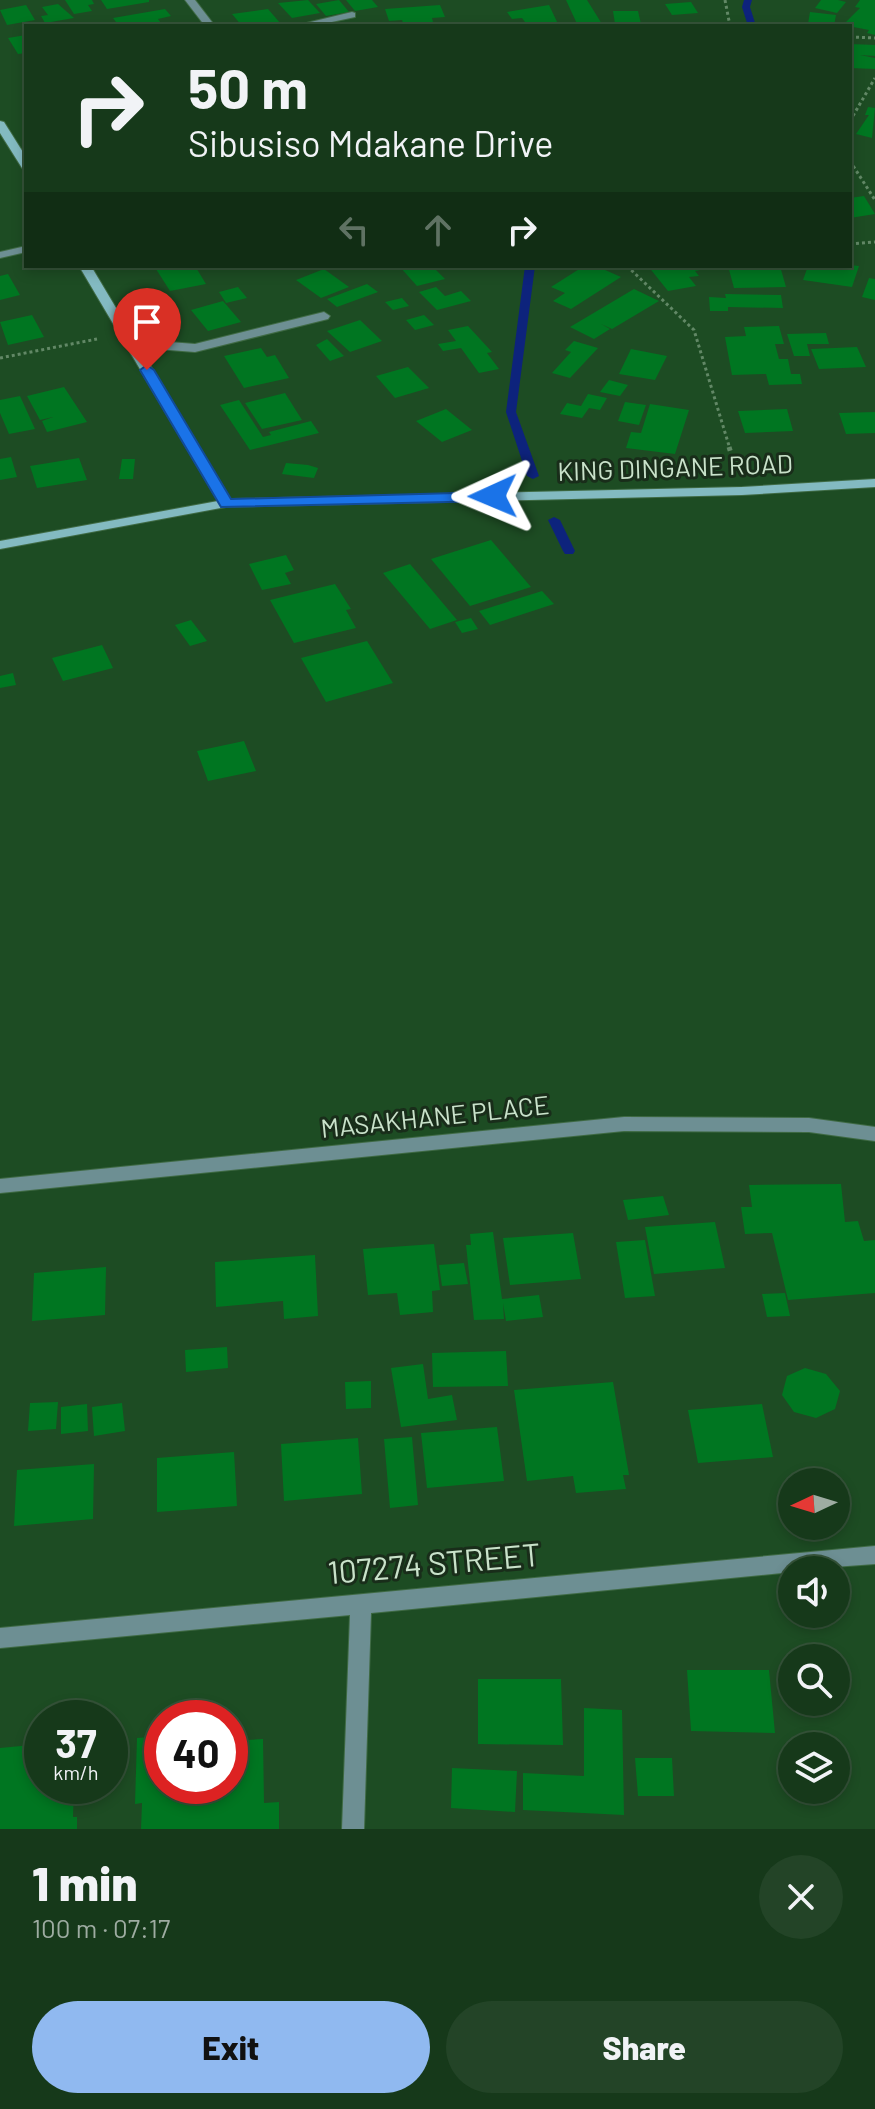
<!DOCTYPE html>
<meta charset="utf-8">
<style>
:root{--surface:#16391a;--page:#234427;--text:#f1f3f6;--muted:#9eaca2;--line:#355339;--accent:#90b9f0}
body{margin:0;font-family:Barlow,sans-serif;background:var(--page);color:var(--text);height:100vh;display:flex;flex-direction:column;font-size:30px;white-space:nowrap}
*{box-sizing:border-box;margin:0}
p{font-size:26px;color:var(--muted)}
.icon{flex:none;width:44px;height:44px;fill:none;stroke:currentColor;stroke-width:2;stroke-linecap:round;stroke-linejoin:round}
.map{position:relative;height:1829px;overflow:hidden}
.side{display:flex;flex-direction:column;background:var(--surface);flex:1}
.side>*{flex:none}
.banner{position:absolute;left:24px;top:24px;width:828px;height:244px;border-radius:0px;box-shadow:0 4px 12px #0003,0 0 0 2px var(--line);background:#16391a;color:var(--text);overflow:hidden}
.needle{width:52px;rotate:266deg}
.buttons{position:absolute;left:778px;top:1468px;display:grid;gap:16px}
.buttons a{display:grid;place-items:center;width:72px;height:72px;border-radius:50%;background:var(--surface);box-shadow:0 4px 12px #0003,0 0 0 2px var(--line);font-size:40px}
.speed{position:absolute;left:24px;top:1700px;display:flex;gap:16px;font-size:40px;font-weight:700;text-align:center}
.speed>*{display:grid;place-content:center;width:104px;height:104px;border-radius:50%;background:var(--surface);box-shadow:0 4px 12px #0003,0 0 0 2px var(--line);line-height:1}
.speed small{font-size:20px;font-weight:400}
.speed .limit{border:12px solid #d22;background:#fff;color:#111}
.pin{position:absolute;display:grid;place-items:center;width:68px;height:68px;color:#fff;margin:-82px -34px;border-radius:50% 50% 50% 0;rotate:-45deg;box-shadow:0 0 8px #0007}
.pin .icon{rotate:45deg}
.me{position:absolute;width:88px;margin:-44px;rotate:269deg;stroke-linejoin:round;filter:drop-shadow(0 0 6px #0008)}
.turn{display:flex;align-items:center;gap:28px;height:168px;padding:0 32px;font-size:36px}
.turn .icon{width:104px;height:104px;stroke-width:2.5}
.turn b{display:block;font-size:56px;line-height:68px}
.lanes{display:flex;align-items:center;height:76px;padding:0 32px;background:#0003;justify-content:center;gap:40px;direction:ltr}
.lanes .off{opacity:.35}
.round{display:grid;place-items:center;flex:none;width:84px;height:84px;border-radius:42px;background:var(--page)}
.overview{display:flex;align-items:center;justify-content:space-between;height:136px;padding:0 32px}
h1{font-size:48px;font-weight:800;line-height:60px}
.button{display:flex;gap:16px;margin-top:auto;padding:16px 32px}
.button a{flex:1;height:92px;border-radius:48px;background:var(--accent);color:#111;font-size:32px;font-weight:800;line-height:92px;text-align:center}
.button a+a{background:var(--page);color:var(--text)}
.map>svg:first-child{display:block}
</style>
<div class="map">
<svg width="875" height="1829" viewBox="0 0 875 1829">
<rect width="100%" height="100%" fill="#1d4c23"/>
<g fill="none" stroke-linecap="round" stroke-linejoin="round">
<g fill="#0d237c" fill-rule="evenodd">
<path d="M744 0H752L750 7 756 26H748L742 7Z"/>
<path d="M525 266H535L516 412 539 476 533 479 527 476 506 412Z"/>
<path d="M554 517 560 520 575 551 573 554H565L563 551 548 520Z"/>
</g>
</g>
<g fill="#007621">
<path d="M65 0H92L94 4 88 5 92 11 74 14Z"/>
<path d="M101 0H149V2L107 9Z"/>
<path d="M308 0 320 13 292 18 278 3Z"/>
<path d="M339 0 349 12 326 16 316 4Z"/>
<path d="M346 0H372L378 7 355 11Z"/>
<path d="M566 0H587L602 24 578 26Z"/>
<path d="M821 0H838L846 2 837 13 815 8Z"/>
<path d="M860 0H875V35L867 33 869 30 843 25 860 8 855 7Z"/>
<path d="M691 2 698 13 672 15 665 4Z"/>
<path d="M58 4 74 18 45 23 41 16 48 15 42 7Z"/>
<path d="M26 5 35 20 7 25 0 10Z"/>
<path d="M440 5 445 17 432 18 434 26H404L402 20 389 21 385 9Z"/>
<path d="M549 5 559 26H528L522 18 512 19 507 12Z"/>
<path d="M165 9 171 16 158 19 163 26H119L113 18Z"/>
<path d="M268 9 281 24 242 26 232 14Z"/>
<path d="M613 11H638L641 24H615Z"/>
<path d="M810 12 836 15 834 26 808 24Z"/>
<path d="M26 35V53L18 54 8 38Z"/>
<path d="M850 44 875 45V56L860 55 875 58V69L850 68Z"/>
<path d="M868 107 875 108 872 138 856 134 869 115H865Z"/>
<path d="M864 196 875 214 850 218V198Z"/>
<path d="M174 266H195L206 284 170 291 156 269Z"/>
<path d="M404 266H432L445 279 417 286 400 267Z"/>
<path d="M584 266H596L621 277 571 309 553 301 565 293 551 287Z"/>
<path d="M648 266H697L700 270 695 271 699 276 689 277 696 286 668 291Z"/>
<path d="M728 266H780L786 287 734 288Z"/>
<path d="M808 266 850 265 859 266 852 287 803 280Z"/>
<path d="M324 269 349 287 321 298 296 280Z"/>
<path d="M8 274 20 295 0 300V276Z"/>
<path d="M869 278 875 279V300L862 297Z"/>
<path d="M367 284 378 292 337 307 327 299Z"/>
<path d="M238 287 247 298 226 303 219 292Z"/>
<path d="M436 287 445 296 461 291 471 301 437 310 419 292Z"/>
<path d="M634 289 659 301 612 329 601 324 610 329 594 339 570 327Z"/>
<path d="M725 294 781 295 783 308 728 307V311H710L709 297 726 298Z"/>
<path d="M402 298 409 306 393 310 385 302Z"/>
<path d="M223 301 241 322 208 331 191 310Z"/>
<path d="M32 315 44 337 8 345 0 322Z"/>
<path d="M424 315 434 325 415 330 406 320Z"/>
<path d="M360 320 382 341 350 352 327 331Z"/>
<path d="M468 326 492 352 487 353 499 369 479 373 461 348 443 351 438 344 456 341 448 330Z"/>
<path d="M779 326 784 344H775L779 359H788L791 374H800L802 384 769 385 766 374 732 375 725 337 746 336 744 327Z"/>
<path d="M826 333 829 344H807L810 356H794L787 334Z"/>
<path d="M327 339 344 356 330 361 316 345Z"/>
<path d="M574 341 598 348 570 378 552 373 571 352 565 350Z"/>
<path d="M857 347 866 367 819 369 811 349Z"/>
<path d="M261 348 267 357 275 355 289 378 244 388 224 356Z"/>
<path d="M631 349 667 356 655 380 619 374Z"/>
<path d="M408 367 429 388 395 398 376 376Z"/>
<path d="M609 380 628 385 620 396 600 392Z"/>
<path d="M64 387 87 422 47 432 42 421 53 417 40 420 27 396Z"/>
<path d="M285 393 302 420 262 429 245 403Z"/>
<path d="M588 394 607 398 600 410 589 408 582 418 560 414 567 403 581 406Z"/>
<path d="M20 396 35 429 9 434 0 413V400Z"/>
<path d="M239 400 263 437 271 435 269 432 311 421 319 433 250 450 220 405Z"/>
<path d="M625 402 646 405 639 425 618 421Z"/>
<path d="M650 404 689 410 675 454 626 448 631 432 641 433Z"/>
<path d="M446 409 472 430 442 442 416 421Z"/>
<path d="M787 409 793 431 745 433 738 411Z"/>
<path d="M875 412V433L846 434 839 413Z"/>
<path d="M11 457 17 477 0 480V459Z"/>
<path d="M79 458 87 480 37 488 30 466Z"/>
<path d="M122 459H135L133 479H119Z"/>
<path d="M286 463 308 465 318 468 314 478 282 474Z"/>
<path d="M491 540 531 587 470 606 431 559Z"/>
<path d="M286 555 294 570 285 573 291 584 262 590 249 564Z"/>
<path d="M410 564 457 620 430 629 383 573Z"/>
<path d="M335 584 351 609 346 610 356 628 294 643 270 600Z"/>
<path d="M542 591 554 604 490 625 479 611Z"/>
<path d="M471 618 478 629 462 633 455 622Z"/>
<path d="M191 620 207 641 190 646 175 625Z"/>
<path d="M367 641 393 683 326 702 301 658Z"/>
<path d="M102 645 113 668 63 681 52 658Z"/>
<path d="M13 673 16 685 0 688V676Z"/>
<path d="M244 741 256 771 208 781 197 751Z"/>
<path d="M841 1184 845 1222 858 1221 864 1241 875 1240V1293L788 1300 772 1233 745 1234 741 1207H752L749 1185Z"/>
<path d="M663 1196 669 1215 628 1220 623 1200Z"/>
<path d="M715 1222 725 1268 654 1274 645 1227Z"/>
<path d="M493 1232 502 1299 539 1295 543 1317 506 1321 503 1303 504 1319 474 1320 466 1245H471L470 1234Z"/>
<path d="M573 1233 581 1279 510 1285 503 1238Z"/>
<path d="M645 1240 655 1296 625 1298 616 1242Z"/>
<path d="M434 1244 440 1290 432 1291 433 1312 400 1315 397 1293 368 1295 363 1249Z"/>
<path d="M315 1255 318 1316 284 1319 283 1301 216 1307 215 1262Z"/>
<path d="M464 1263 468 1284 442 1286 439 1265Z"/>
<path d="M106 1267 105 1315 32 1321 34 1273Z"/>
<path d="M785 1293 790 1316 767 1317 762 1294Z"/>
<path d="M227 1347 228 1368 186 1372 185 1350Z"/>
<path d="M506 1351 508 1386 433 1387 432 1353Z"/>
<path d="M423 1364 428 1399 452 1395 457 1420 401 1427 391 1368Z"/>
<path d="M805 1368 826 1374 840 1391 835 1409 816 1418 794 1412 782 1395 787 1376Z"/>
<path d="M371 1381V1408L346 1409 345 1382Z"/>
<path d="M613 1382 629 1475H623L626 1489 576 1493 573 1476 527 1481 514 1390Z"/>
<path d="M58 1402 56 1429 28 1431 30 1403Z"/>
<path d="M122 1403 125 1431 94 1436 92 1407Z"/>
<path d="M87 1404 88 1431 61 1434V1407Z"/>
<path d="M762 1404 773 1457 698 1463 688 1410Z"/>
<path d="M497 1427 504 1481 427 1488 421 1433Z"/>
<path d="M412 1437 418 1505 390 1508 384 1439Z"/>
<path d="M358 1438 362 1494 284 1501 281 1444Z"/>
<path d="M234 1452 237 1506 157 1512V1458Z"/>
<path d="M94 1464 93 1519 14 1526 17 1470Z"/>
<path d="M687 1670H769L775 1733 691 1731Z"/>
<path d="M478 1679H561L563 1745 478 1744Z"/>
<path d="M584 1708 622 1710 624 1815 523 1810V1773L584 1776Z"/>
<path d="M162 1736V1786H230V1741L263 1739 264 1803 279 1802V1829H141L142 1803 135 1804 137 1738Z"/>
<path d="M42 1744V1786H74L73 1817H77V1829H0V1748Z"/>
<path d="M635 1758H672L674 1796H638Z"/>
<path d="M452 1768 517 1771 515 1812 451 1808Z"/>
</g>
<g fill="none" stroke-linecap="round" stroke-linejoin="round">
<defs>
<g id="street">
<path d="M185 0H195L215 26H205Z"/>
<path d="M352 12 355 13V17L313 26H294Z"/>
<path d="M26 246V252L0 258V252Z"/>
<path d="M324 312 330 316 328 319 195 352 131 347 125 343 131 339 195 344Z"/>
<path d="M624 1117 809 1118 875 1127V1141L809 1132 624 1131 0 1193V1179Z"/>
<path d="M875 1546V1564L792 1570V1572L371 1613 364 1829H342L350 1615 0 1648V1628Z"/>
</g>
<g id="secondary">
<path d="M0 121 4 122 26 157V169L22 168 0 133Z"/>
<path d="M79 266H91L230 499 742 487 875 479V487L742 495 226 507 0 549V541L218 501Z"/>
</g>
</defs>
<use href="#street" stroke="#3f6a44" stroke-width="2"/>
<use href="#secondary" stroke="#3f6a44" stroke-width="2"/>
<g stroke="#628866" stroke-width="3" stroke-dasharray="3 3" stroke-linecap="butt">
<path d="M725 0 730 26"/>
<path d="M850 37 875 38"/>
<path d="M850 121 875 78"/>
<path d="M850 161 875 200"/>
<path d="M850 244 875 242"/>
<path d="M627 266 694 330 730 449"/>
<path d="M0 358 97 339"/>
</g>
<path stroke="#628866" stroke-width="5" stroke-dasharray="4 4" stroke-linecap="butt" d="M729 447 734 463"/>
<use href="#street" fill="#6d8f93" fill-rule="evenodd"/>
<use href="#secondary" fill="#83bac1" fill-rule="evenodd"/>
</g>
<path fill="#1a73e8" stroke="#114b97" stroke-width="2" d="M147 365 154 370 231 499 493 492 500 496 493 501 221 507 140 370Z"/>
<g text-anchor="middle" stroke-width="6" stroke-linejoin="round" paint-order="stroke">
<g font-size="26" fill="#c9e2ca" stroke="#192d1a">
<text transform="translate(675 468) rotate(-2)" y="9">KING DINGANE ROAD</text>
<text transform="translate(435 1117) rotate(-6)" y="9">MASAKHANE PLACE</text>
</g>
<g font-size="32" fill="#c9e2ca" stroke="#192d1a">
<text transform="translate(434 1564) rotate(-5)" y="11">107274 STREET</text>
</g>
</g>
</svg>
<div class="buttons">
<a><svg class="needle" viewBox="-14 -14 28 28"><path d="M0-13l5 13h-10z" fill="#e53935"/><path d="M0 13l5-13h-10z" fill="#9eaca2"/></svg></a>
<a><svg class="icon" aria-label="sound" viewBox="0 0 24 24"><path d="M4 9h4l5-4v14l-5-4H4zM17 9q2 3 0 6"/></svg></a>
<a><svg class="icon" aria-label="search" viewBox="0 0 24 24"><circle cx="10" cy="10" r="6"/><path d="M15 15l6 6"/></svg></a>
<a><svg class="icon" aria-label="layers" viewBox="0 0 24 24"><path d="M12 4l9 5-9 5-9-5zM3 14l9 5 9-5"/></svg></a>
</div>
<div class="speed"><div>37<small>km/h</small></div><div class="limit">40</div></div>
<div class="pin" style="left:147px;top:370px;background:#d93025"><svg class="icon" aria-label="arrive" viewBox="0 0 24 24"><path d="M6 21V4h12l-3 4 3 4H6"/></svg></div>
<svg class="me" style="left:493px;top:496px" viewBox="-20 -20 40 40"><path d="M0-17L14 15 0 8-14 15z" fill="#1a73e8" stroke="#fff" stroke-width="4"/></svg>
<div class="banner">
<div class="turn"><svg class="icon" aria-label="right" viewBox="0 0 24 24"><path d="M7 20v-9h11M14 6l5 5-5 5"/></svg><div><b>50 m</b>Sibusiso Mdakane Drive</div></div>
<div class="lanes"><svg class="icon off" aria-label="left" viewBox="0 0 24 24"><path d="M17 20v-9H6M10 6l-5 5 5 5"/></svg><svg class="icon off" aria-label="ahead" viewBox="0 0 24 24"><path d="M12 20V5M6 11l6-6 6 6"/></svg><svg class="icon" aria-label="right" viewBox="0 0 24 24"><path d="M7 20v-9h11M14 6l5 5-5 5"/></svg></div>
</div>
</div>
<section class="side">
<div class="overview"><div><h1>1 min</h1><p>100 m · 07:17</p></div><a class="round"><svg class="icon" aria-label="close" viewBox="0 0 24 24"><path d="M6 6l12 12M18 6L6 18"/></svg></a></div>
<div class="button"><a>Exit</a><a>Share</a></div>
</section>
